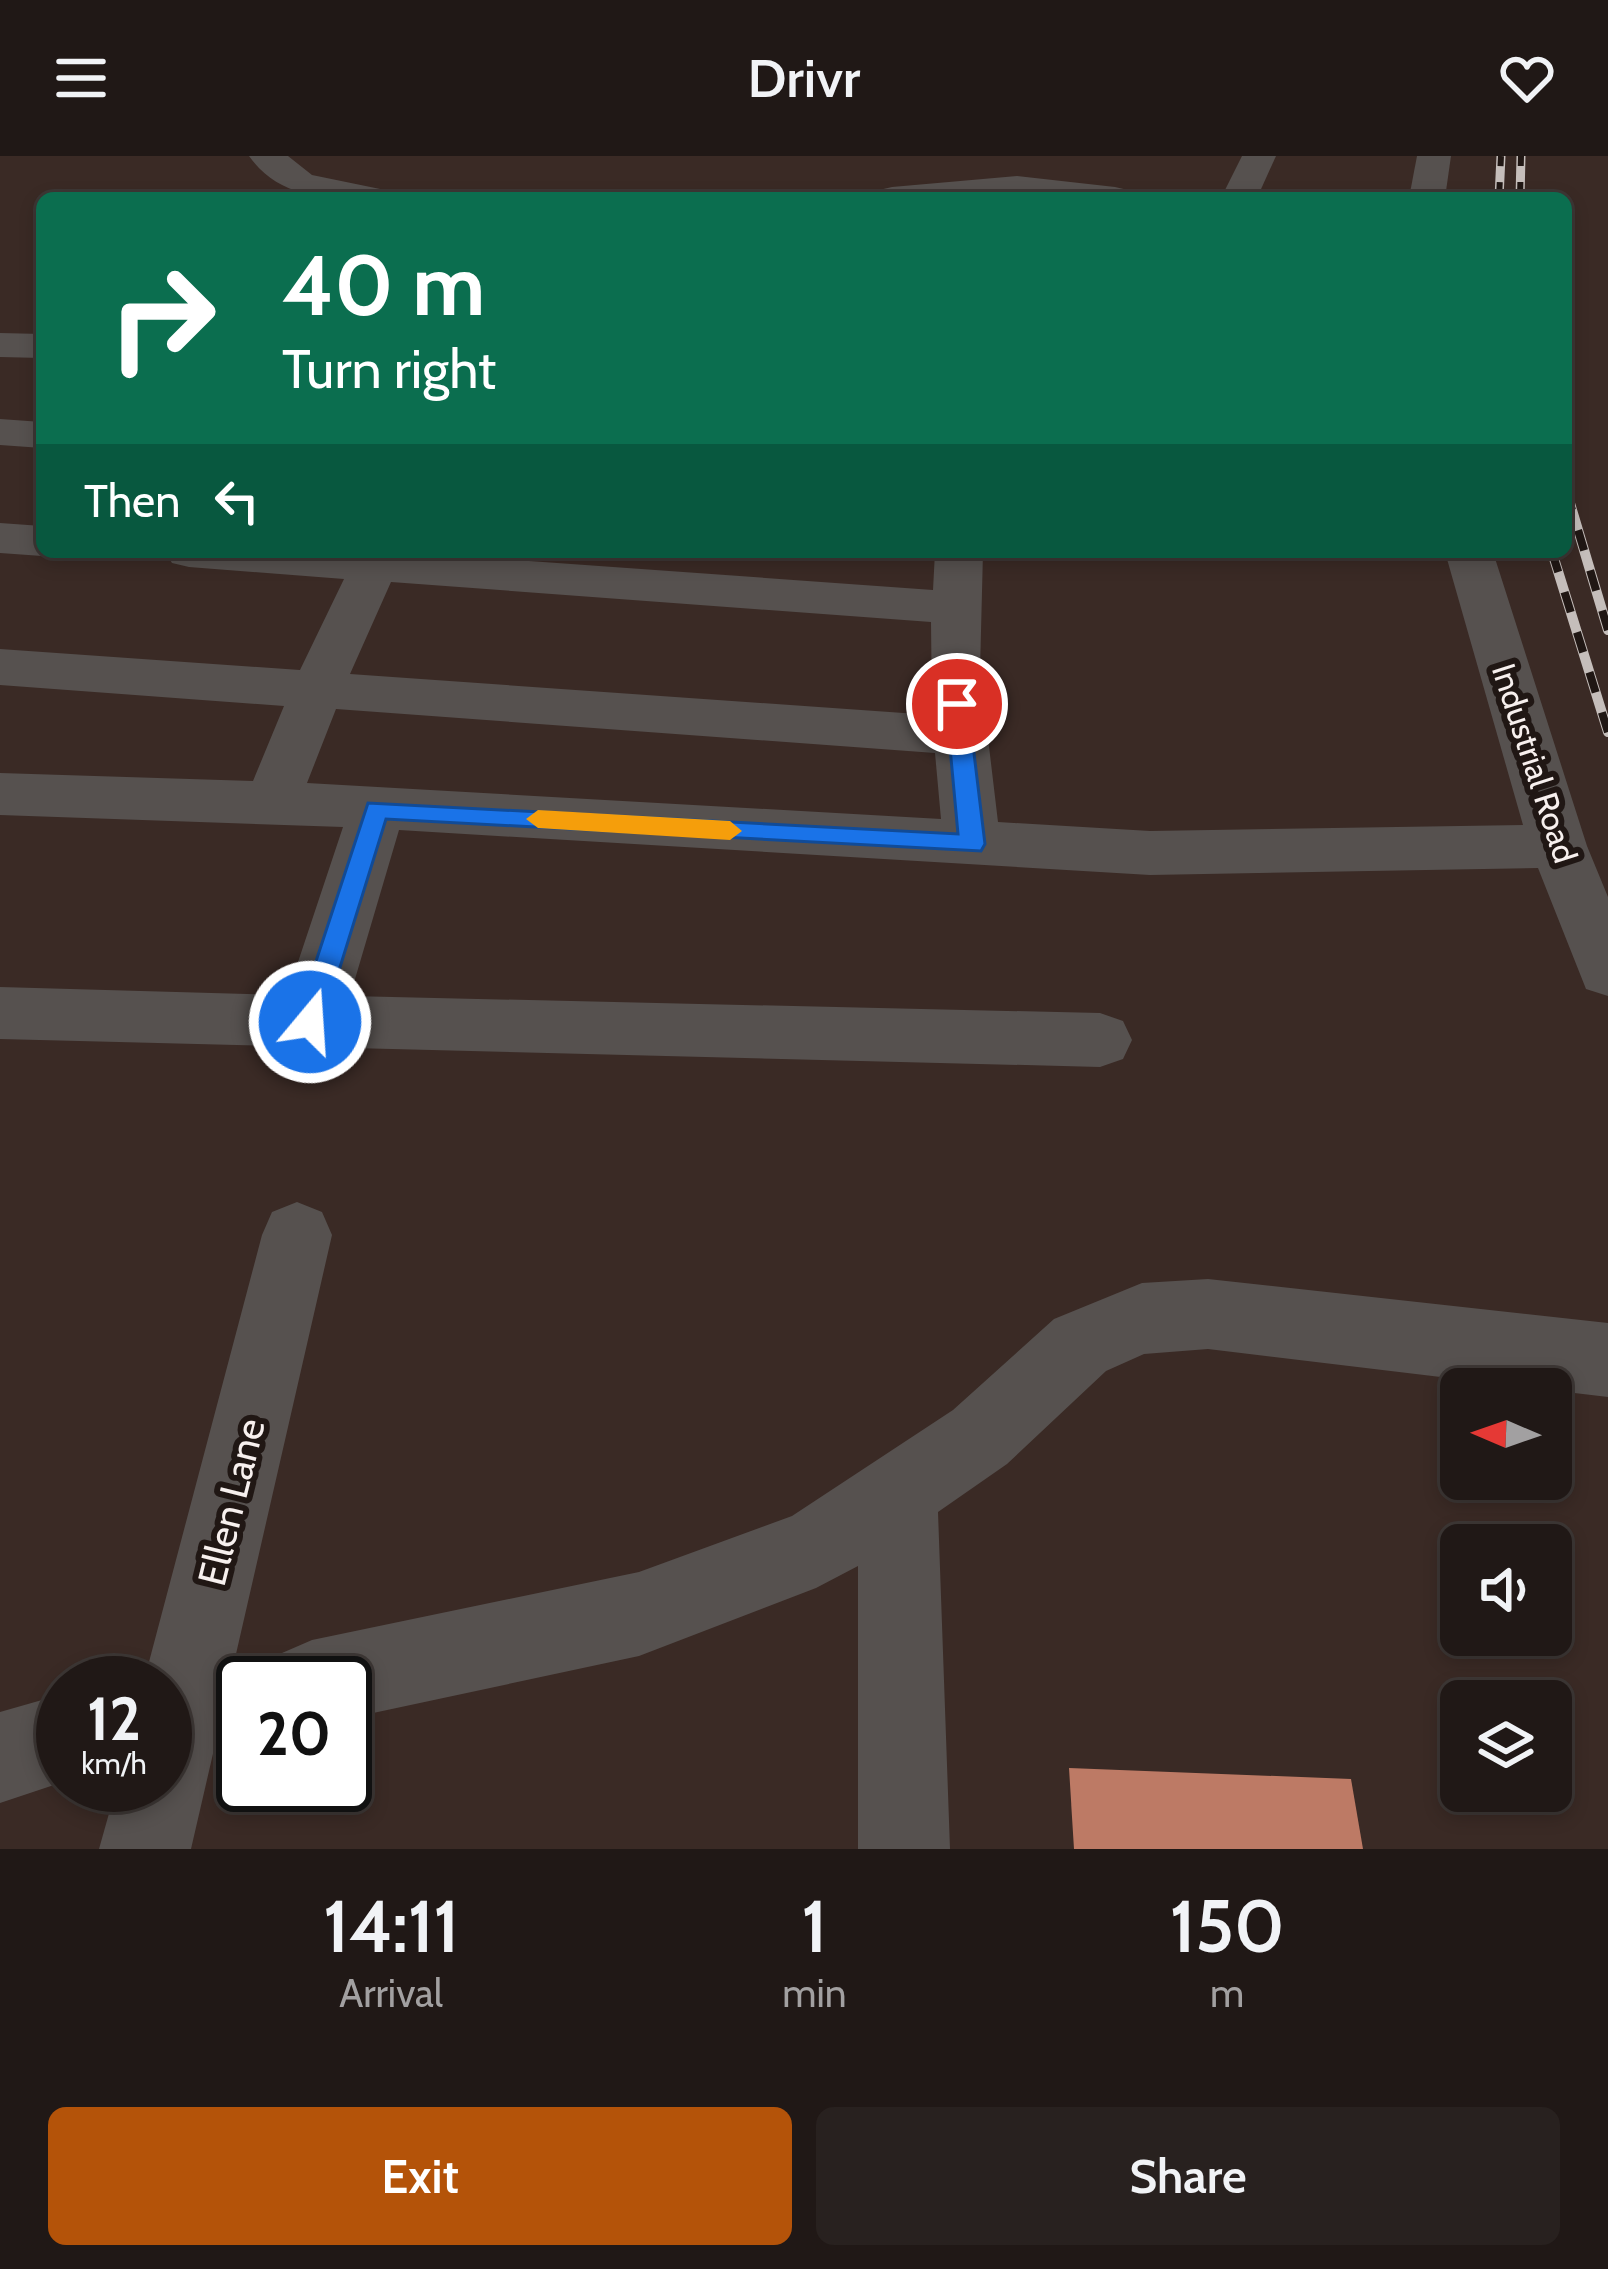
<!DOCTYPE html>
<style>
:root{--surface:#201816;--page:#28211f;--text:#f1f3f6;--muted:#a2a0a1;--line:#3d3735;--accent:#b45309}
body{margin:0;font-family:Cabin,sans-serif;background:var(--page);color:var(--text);height:100vh;display:flex;flex-direction:column;font-size:45px;white-space:nowrap}
*{box-sizing:border-box;margin:0}
p{font-size:39px;color:var(--muted)}
.icon{flex:none;width:66px;height:66px;fill:none;stroke:currentColor;stroke-width:2;stroke-linecap:round;stroke-linejoin:round}
.map{position:relative;height:1693px;overflow:hidden}
.details{display:flex;flex-direction:column;background:var(--surface);flex:1}
.details>*{flex:none}
.hud{position:absolute;left:36px;top:36px;width:1536px;height:366px;border-radius:18px;box-shadow:0 6px 18px #0003,0 0 0 3px var(--line);background:#0b6e4f;color:#fff;overflow:hidden}
.needle{width:78px;rotate:272deg}
.tools{position:absolute;left:1440px;top:1212px;display:grid;gap:24px}
.tools a{display:grid;place-items:center;width:132px;height:132px;border-radius:18px;background:var(--surface);box-shadow:0 6px 18px #0003,0 0 0 3px var(--line);font-size:60px}
.speed{position:absolute;left:36px;top:1500px;display:flex;gap:24px;font-size:60px;font-weight:700;text-align:center}
.speed>*{display:grid;place-content:center;width:156px;height:156px;border-radius:50%;background:var(--surface);box-shadow:0 6px 18px #0003,0 0 0 3px var(--line);line-height:1}
.speed small{font-size:30px;font-weight:400}
.speed .limit{border:6px solid #111;border-radius:18px;background:#fff;color:#111}
.pin{position:absolute;display:grid;place-items:center;width:102px;height:102px;color:#fff;margin:-51px;border:6px solid #fff;border-radius:50%;box-shadow:0 3px 12px #0007}
.me{position:absolute;width:132px;margin:-66px;rotate:18deg;stroke-linejoin:round;filter:drop-shadow(0 0 9px #0008)}
.turn{display:flex;align-items:center;gap:42px;height:252px;padding:0 48px;font-size:54px}
.turn .icon{width:156px;height:156px;stroke-width:2.5}
.turn b{display:block;font-size:84px;line-height:102px}
.then{display:flex;align-items:center;height:114px;padding:0 48px;background:#0003;gap:24px;font-size:45px}
.eta{display:flex;justify-content:space-evenly;align-items:center;height:204px;text-align:center}
.eta b{font-size:72px;font-weight:600;line-height:84px}
.cta{display:flex;gap:24px;margin-top:auto;padding:24px 48px}
.cta a{flex:1;height:138px;border-radius:18px;background:var(--accent);color:#fff;font-size:48px;font-weight:600;line-height:138px;text-align:center}
.cta a+a{background:var(--page);color:var(--text)}
header{display:flex;justify-content:space-between;align-items:center;height:156px;padding:0 48px;background:var(--surface);font-size:54px;font-weight:600}
.map>svg:first-child{display:block}
</style>
<header><svg class="icon" aria-label="menu" viewBox="0 0 24 24"><path d="M4 6h16M4 12h16M4 18h16"/></svg>Drivr<svg class="icon" aria-label="heart" viewBox="0 0 24 24"><path d="M12 20l-8-8c-3-5 5-10 8-4 3-6 11-1 8 4z"/></svg></header>
<div class="map">
<svg width="1608" height="1693" viewBox="0 0 1608 1693">
<rect width="100%" height="100%" fill="#2a201d"/>
<path fill="#3a2a25" fill-rule="evenodd" d="M0 0H1608V1693H0ZM42 42H1566V396H42ZM1461 1233H1551V1323H1461ZM1461 1389H1551V1479H1461ZM63 1527H165V1629H63ZM243 1527H345V1629H243ZM1461 1545H1551V1635H1461Z"/>
<path fill="#bd7a65" d="M1069 1612 1351 1623 1363 1693H1074Z"/>
<g fill="none" stroke-linecap="round" stroke-linejoin="round">
<g fill="#56514f" fill-rule="evenodd">
<path d="M249 0H288L312 19 385 34 390 42C337 42 283 48 249 0Z"/>
<path d="M1242 0H1276L1257 42H1221Z"/>
<path d="M1417 0H1451L1445 42H1409Z"/>
<path d="M1017 20 1115 31 1128 34 1133 42H874L879 34 892 31Z"/>
<path d="M0 177 42 178V202L0 201Z"/>
<path d="M0 263 42 266V292L0 289Z"/>
<path d="M0 367 42 370V396H57L42 400 0 397Z"/>
<path d="M165 396H405L933 434 935 396H983L980 515 998 666 1150 675 1523 669 1445 396H1493L1587 690 1608 741V840L1586 833 1538 712 1150 719 399 674 350 840 1100 857 1123 865 1132 884 1123 903 1100 911 0 883V831L287 839 343 671 0 659V617L253 625 284 550 0 529V493L300 514 344 423 189 411 172 407ZM391 426 931 466 932 559 350 518ZM336 553 935 597 941 663 307 627Z"/>
<path d="M297 1046 322 1056 332 1079 236 1498 243 1497 275 1513 282 1497 312 1484 639 1416 792 1360 953 1254 1054 1163 1142 1127 1208 1123 1608 1167V1241L1208 1193 1144 1198 1106 1215 1007 1308 938 1356 950 1693H858V1410L816 1432 639 1500 345 1563V1527H243V1583L215 1589 191 1693H99L117 1629H165V1527H134L145 1521 262 1079 272 1056Z"/>
<path d="M63 1538V1626L0 1647V1556Z"/>
</g>
<defs>
<g id="rail-far1">
<path d="M1499 42 1501 0"/>
<path d="M1520 42 1521 0"/>
</g>
<g id="rail">
<path d="M1566 334 1608 474"/>
<path d="M1552 396 1608 576"/>
</g>
</defs>
<use href="#rail-far1" stroke="#c5bebb" stroke-width="9"/>
<use href="#rail" stroke="#c5bebb" stroke-width="10"/>
<use href="#rail-far1" stroke="#201714" stroke-width="6" stroke-dasharray="16" stroke-linecap="butt"/>
<use href="#rail" stroke="#201714" stroke-width="8" stroke-dasharray="21" stroke-linecap="butt"/>
</g>
<path fill="#1a73e8" stroke="#114b97" stroke-width="3" d="M957 539 968 548 985 688 981 695 386 663 323 866 319 874H300L296 866 368 647 958 678 946 548Z"/>
<path fill="#f59e0b" d="M538 654 730 665 742 675 730 684 538 672 526 663Z"/>
<g text-anchor="middle" stroke-width="12" stroke-linejoin="round" paint-order="stroke">
<g font-size="33" fill="#f7f0ee" stroke="#201714">
<text transform="translate(1535 607) rotate(72)" y="12">Industrial Road</text>
</g>
<g font-size="39" fill="#f7f0ee" stroke="#201714">
<text transform="translate(231 1346) rotate(-76)" y="14">Ellen Lane</text>
</g>
</g>
</svg>
<div class="tools">
<a><svg class="needle" viewBox="-14 -14 28 28"><path d="M0-13l5 13h-10z" fill="#e53935"/><path d="M0 13l5-13h-10z" fill="#a2a0a1"/></svg></a>
<a><svg class="icon" aria-label="sound" viewBox="0 0 24 24"><path d="M4 9h4l5-4v14l-5-4H4zM17 9q2 3 0 6"/></svg></a>
<a><svg class="icon" aria-label="layers" viewBox="0 0 24 24"><path d="M12 4l9 5-9 5-9-5zM3 14l9 5 9-5"/></svg></a>
</div>
<div class="speed"><div>12<small>km/h</small></div><div class="limit">20</div></div>
<div class="pin" style="left:957px;top:548px;background:#d93025"><svg class="icon" aria-label="arrive" viewBox="0 0 24 24"><path d="M6 21V4h12l-3 4 3 4H6"/></svg></div>
<svg class="me" style="left:310px;top:866px" viewBox="-20 -20 40 40"><circle r="17" fill="#1a73e8" stroke="#fff" stroke-width="3"/><path d="M0-11L8 9 0 5-8 9z" fill="#fff"/></svg>
<div class="hud">
<div class="turn"><svg class="icon" aria-label="right" viewBox="0 0 24 24"><path d="M7 20v-9h11M14 6l5 5-5 5"/></svg><div><b>40 m</b>Turn right</div></div>
<div class="then">Then<svg class="icon" aria-label="left" viewBox="0 0 24 24"><path d="M17 20v-9H6M10 6l-5 5 5 5"/></svg></div>
</div>
</div>
<section class="details">
<div class="eta">
<div><b>14:11</b><p>Arrival</p></div>
<div><b>1</b><p>min</p></div>
<div><b>150</b><p>m</p></div>
</div>
<div class="cta"><a>Exit</a><a>Share</a></div>
</section>
